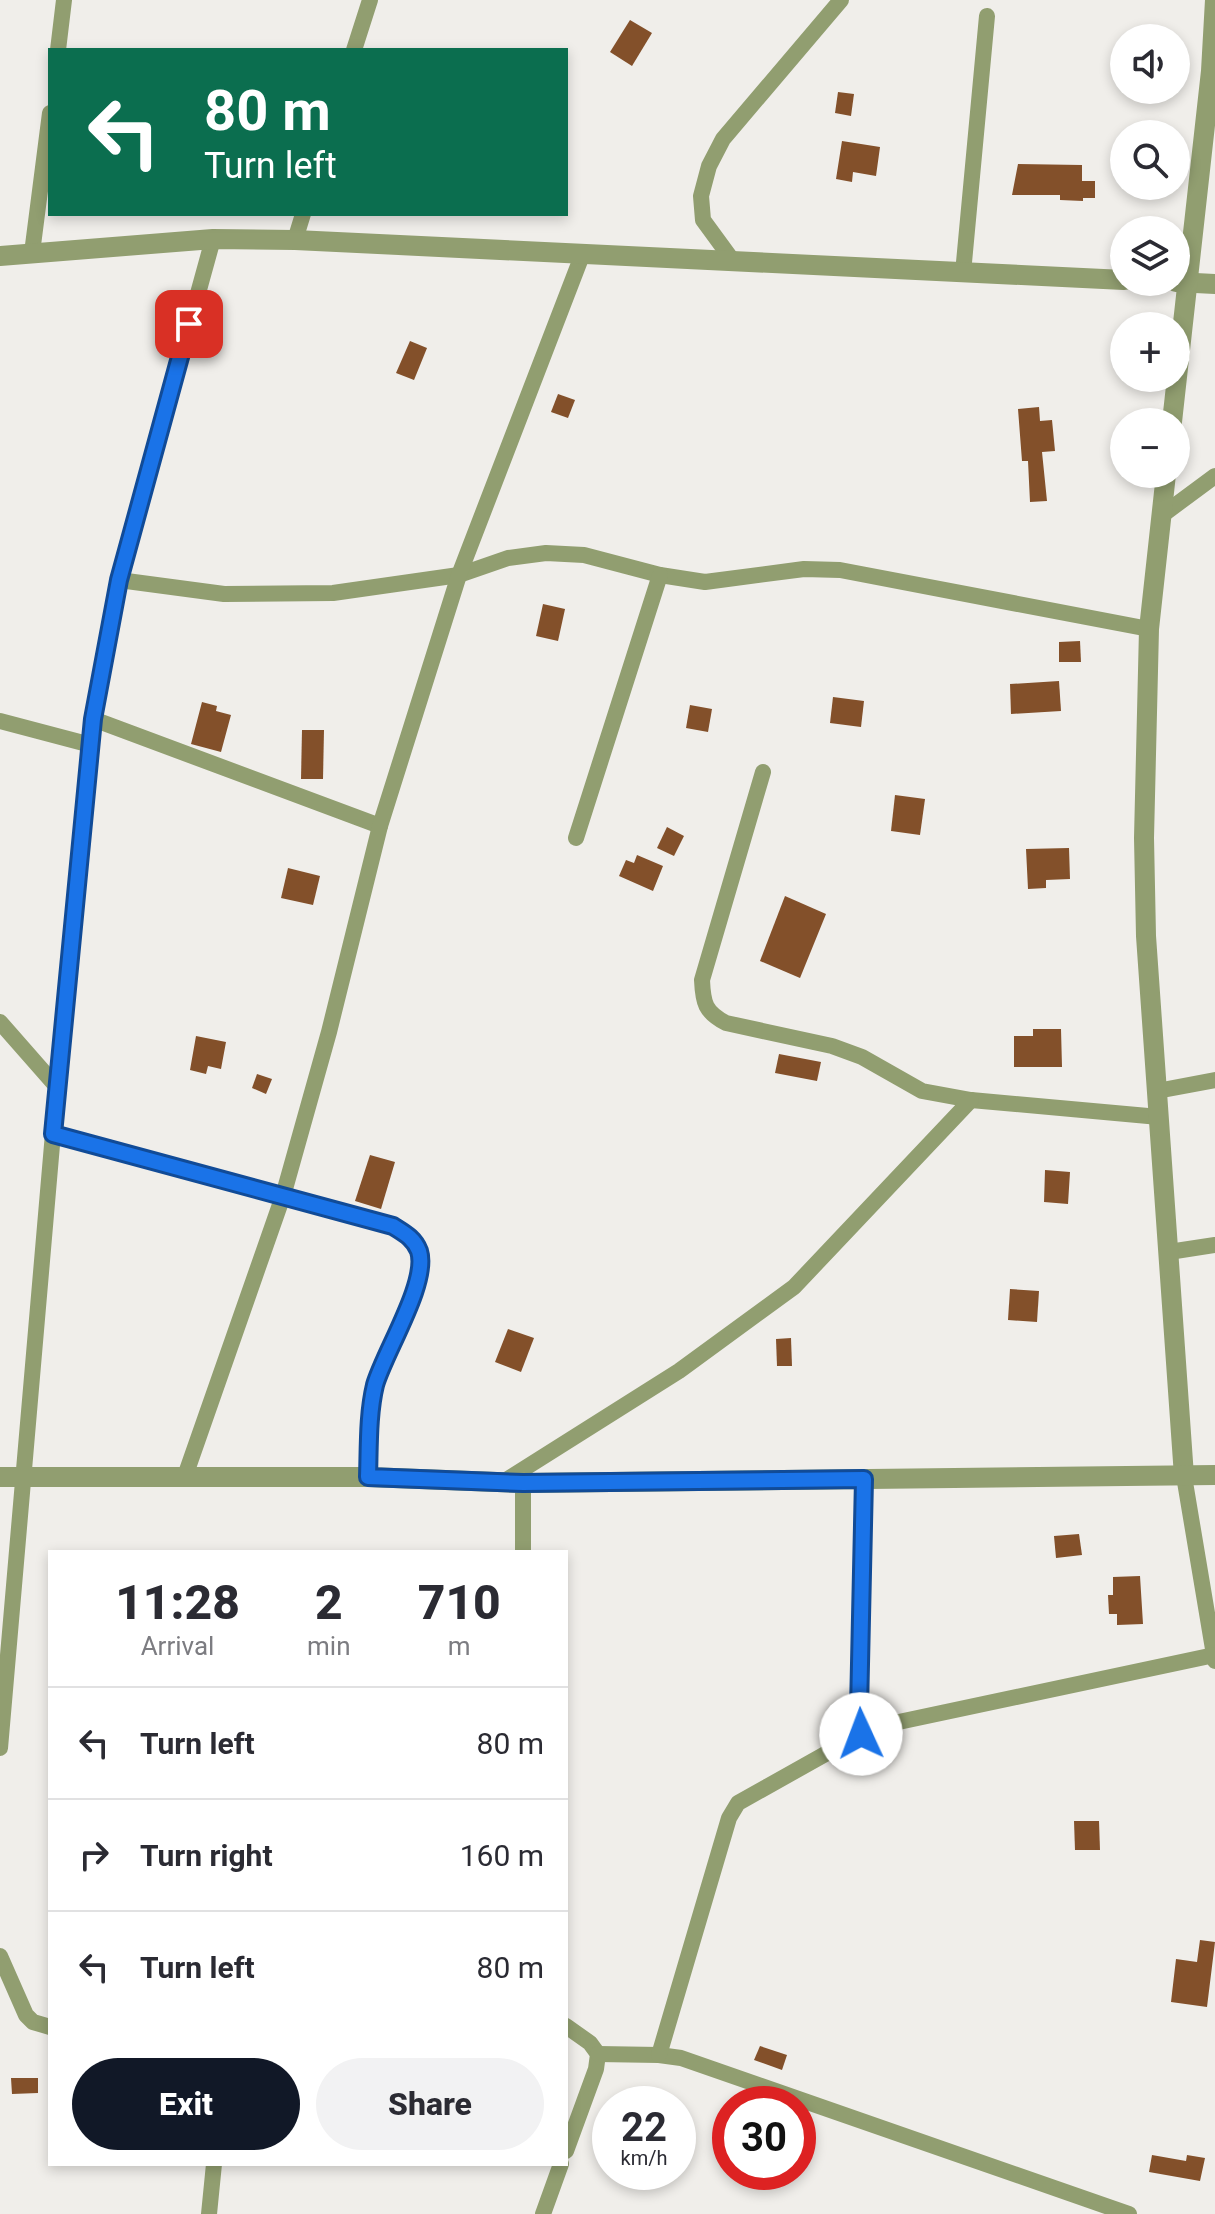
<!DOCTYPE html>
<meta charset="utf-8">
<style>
:root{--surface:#fff;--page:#f2f2f3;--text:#2b2b33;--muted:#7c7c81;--line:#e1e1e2;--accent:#111827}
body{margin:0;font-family:Roboto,sans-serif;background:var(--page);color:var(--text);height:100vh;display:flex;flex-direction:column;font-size:30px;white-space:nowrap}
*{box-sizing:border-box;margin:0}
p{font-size:26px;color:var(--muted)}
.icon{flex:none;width:44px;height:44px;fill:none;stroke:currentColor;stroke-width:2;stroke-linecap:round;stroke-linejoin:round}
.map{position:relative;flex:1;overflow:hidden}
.drawer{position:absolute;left:48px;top:1550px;width:520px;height:616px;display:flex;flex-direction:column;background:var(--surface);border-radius:0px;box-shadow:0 4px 12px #0003}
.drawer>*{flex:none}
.banner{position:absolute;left:48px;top:48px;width:520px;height:168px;border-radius:0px;box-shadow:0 4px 12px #0003;background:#0b6e4f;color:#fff;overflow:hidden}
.fabs{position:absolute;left:1110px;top:24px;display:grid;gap:16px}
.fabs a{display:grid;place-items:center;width:80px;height:80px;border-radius:50%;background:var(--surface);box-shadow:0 4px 12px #0003;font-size:40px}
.speed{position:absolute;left:592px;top:2086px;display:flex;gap:16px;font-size:40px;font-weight:700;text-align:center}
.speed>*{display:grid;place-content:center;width:104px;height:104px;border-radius:50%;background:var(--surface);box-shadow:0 4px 12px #0003;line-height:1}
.speed small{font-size:20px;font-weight:400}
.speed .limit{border:12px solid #d22;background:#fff;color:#111}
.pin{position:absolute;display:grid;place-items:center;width:68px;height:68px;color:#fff;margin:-34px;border-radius:16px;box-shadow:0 4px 12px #0006}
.me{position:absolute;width:88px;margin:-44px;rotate:358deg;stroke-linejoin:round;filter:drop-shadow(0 0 6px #0008)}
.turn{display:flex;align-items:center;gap:28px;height:168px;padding:0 24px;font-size:36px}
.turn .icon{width:104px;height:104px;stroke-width:2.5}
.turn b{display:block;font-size:56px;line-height:68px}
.eta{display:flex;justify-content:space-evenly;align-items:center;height:136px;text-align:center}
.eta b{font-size:48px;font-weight:800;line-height:56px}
.action{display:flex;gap:16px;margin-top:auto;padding:16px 24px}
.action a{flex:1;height:92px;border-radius:48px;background:var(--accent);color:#fff;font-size:32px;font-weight:800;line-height:92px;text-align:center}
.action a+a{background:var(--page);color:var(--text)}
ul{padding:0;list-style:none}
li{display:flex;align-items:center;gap:24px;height:112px;padding:0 24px;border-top:2px solid var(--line)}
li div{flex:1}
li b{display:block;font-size:30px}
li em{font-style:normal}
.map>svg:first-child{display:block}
</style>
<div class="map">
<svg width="1215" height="2214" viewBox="0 0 1215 2214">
<rect width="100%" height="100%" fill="#f0eeea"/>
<g fill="#83502a">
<path d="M630 20 652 33 632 66 610 52Z"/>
<path d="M838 92 854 94 851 116 835 113Z"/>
<path d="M842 141 880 147 876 176 853 172 852 182 836 179Z"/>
<path d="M1018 164 1082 165V181H1095V198H1083V201L1060 200V195H1012Z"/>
<path d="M410 341 427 348 414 380 396 373Z"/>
<path d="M558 394 575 400 568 418 551 412Z"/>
<path d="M1039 407 1040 421 1052 420 1055 451 1042 452 1047 501 1030 502 1028 461H1022L1018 409Z"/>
<path d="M543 604 565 609 558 641 536 636Z"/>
<path d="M1080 641 1081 662H1059V642Z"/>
<path d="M1059 681 1061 711 1011 714 1010 684Z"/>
<path d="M833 697 864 701 861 727 830 723Z"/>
<path d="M202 702 217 706 216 711 231 715 221 752 191 744Z"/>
<path d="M690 705 712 709 708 732 686 728Z"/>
<path d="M302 730H324L323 779H301Z"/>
<path d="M895 795 925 799 920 835 891 831Z"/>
<path d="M667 827 684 836 674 856 657 848Z"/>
<path d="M1069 848 1070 879 1046 880V888L1028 889 1026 849Z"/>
<path d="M637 855 663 866 653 891 619 876 626 860 634 863Z"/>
<path d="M288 868 320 876 313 905 281 898Z"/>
<path d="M785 896 826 914 800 978 760 961Z"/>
<path d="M1033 1029H1061L1062 1067H1014V1036H1033Z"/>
<path d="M196 1036 226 1042 221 1069 208 1066 206 1074 190 1070Z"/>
<path d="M779 1054 821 1062 817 1081 775 1073Z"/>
<path d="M257 1074 272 1079 266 1094 252 1088Z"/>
<path d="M370 1155 395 1162 381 1209 355 1201Z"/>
<path d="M1045 1170 1070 1172 1068 1204 1044 1202Z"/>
<path d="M1010 1289 1039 1291 1037 1322 1008 1320Z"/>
<path d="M508 1329 534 1338 521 1372 495 1362Z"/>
<path d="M791 1338 792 1366H777L776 1339Z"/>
<path d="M1079 1534 1082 1555 1056 1558 1054 1536Z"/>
<path d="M1140 1576 1143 1624 1117 1625V1614H1109L1108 1595H1113V1577Z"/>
<path d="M1074 1821H1099L1100 1850H1075Z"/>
<path d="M1200 1940 1215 1942 1207 2007 1171 2002 1176 1959 1197 1962Z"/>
<path d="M760 2046 787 2055 782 2070 754 2060Z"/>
<path d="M11 2078H38V2093L12 2094Z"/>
<path d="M1152 2155 1186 2161 1187 2155 1205 2158 1200 2181 1149 2172Z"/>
</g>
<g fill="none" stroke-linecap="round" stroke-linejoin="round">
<g stroke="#919e70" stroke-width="16">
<path d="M58 50 64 0"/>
<path d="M354 50 370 0"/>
<path d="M295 240 303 214"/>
<path d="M32 253 50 113"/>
<path d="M733 261 703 220 701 196 709 166 723 139 841 0"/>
<path d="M963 273 987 16"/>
<path d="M1161 516 1215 476"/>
<path d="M119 580 224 594 333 593 459 575 508 558 546 553 584 555 660 575 705 582 804 569 840 570 1149 629"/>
<path d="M93 719 380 826"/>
<path d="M0 721 91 745"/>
<path d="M763 772 702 980C703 1003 705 1012 726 1023L832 1046 862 1057 922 1091 971 1100 1159 1117"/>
<path d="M576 838 660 575"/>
<path d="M0 1022 57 1087"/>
<path d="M1157 1091 1215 1080"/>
<path d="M53 1134 393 1226C404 1233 414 1238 419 1251 429 1282 384 1352 375 1385 368 1414 369 1447 368 1477"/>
<path d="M1169 1252 1215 1245"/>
<path d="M1184 1476 1215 1661"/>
<path d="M184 1479 283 1196 329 1032 380 826 459 575 583 253"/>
<path d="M503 1482 679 1371 794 1287 971 1100"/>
<path d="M523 1552V1483"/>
<path d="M861 1734 859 1710 864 1479"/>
<path d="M0 1748 57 1087 93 719 119 580 213 239"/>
<path d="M0 1956 26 2015 33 2022 50 2027"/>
<path d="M566 2026 590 2043 598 2054 596 2069 566 2151"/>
<path d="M598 2054 659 2055 681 2058 1129 2214"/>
<path d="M659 2055 729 1818 738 1803 861 1734 894 1723 1214 1655"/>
<path d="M209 2214 214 2164"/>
<path d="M543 2214 561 2164"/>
</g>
<g stroke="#919e70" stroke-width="20">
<path d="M0 256 213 239 295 240 1124 280"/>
<path d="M1176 282 1215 284"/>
<path d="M1172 422 1211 71 1215 0"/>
<path d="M1166 474 1149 629 1144 838 1146 936 1184 1476"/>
<path d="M0 1477H368L523 1483 1215 1475"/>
</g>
</g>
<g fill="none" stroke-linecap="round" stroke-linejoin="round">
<defs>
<path id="route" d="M189 324 119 580 93 719 53 1134 393 1226C404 1233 414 1238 419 1251 429 1282 384 1353 375 1385 368 1414 369 1447 368 1477L523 1483 864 1479 859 1710 861 1734"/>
</defs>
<use href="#route" stroke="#114b97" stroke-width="20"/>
<use href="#route" stroke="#1a73e8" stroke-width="14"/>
</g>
</svg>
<div class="fabs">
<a><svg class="icon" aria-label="sound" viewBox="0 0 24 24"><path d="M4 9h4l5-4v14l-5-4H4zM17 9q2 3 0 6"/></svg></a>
<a><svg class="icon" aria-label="search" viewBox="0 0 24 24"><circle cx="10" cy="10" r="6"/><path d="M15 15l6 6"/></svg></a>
<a><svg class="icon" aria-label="layers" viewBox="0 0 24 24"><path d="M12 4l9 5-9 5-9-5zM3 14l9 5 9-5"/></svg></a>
<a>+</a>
<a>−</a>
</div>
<div class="speed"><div>22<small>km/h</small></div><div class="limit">30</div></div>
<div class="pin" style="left:189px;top:324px;background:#d93025"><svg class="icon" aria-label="arrive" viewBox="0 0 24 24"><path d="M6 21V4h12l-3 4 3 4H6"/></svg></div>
<svg class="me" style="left:861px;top:1734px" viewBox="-20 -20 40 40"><circle r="19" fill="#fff"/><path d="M0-13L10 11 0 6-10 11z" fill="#1a73e8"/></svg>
<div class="banner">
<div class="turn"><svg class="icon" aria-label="left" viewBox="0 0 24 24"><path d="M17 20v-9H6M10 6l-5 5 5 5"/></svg><div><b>80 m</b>Turn left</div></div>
</div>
<section class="drawer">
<div class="eta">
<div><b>11:28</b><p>Arrival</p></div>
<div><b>2</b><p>min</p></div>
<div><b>710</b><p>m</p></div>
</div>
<ul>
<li><svg class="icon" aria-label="left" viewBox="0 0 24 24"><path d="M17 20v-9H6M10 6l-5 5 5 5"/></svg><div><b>Turn left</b></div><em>80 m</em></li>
<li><svg class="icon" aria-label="right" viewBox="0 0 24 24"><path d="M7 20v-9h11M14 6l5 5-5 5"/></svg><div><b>Turn right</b></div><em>160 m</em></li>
<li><svg class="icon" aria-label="left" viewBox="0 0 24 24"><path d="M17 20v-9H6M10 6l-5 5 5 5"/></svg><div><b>Turn left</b></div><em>80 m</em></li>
</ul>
<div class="action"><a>Exit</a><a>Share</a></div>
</section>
</div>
